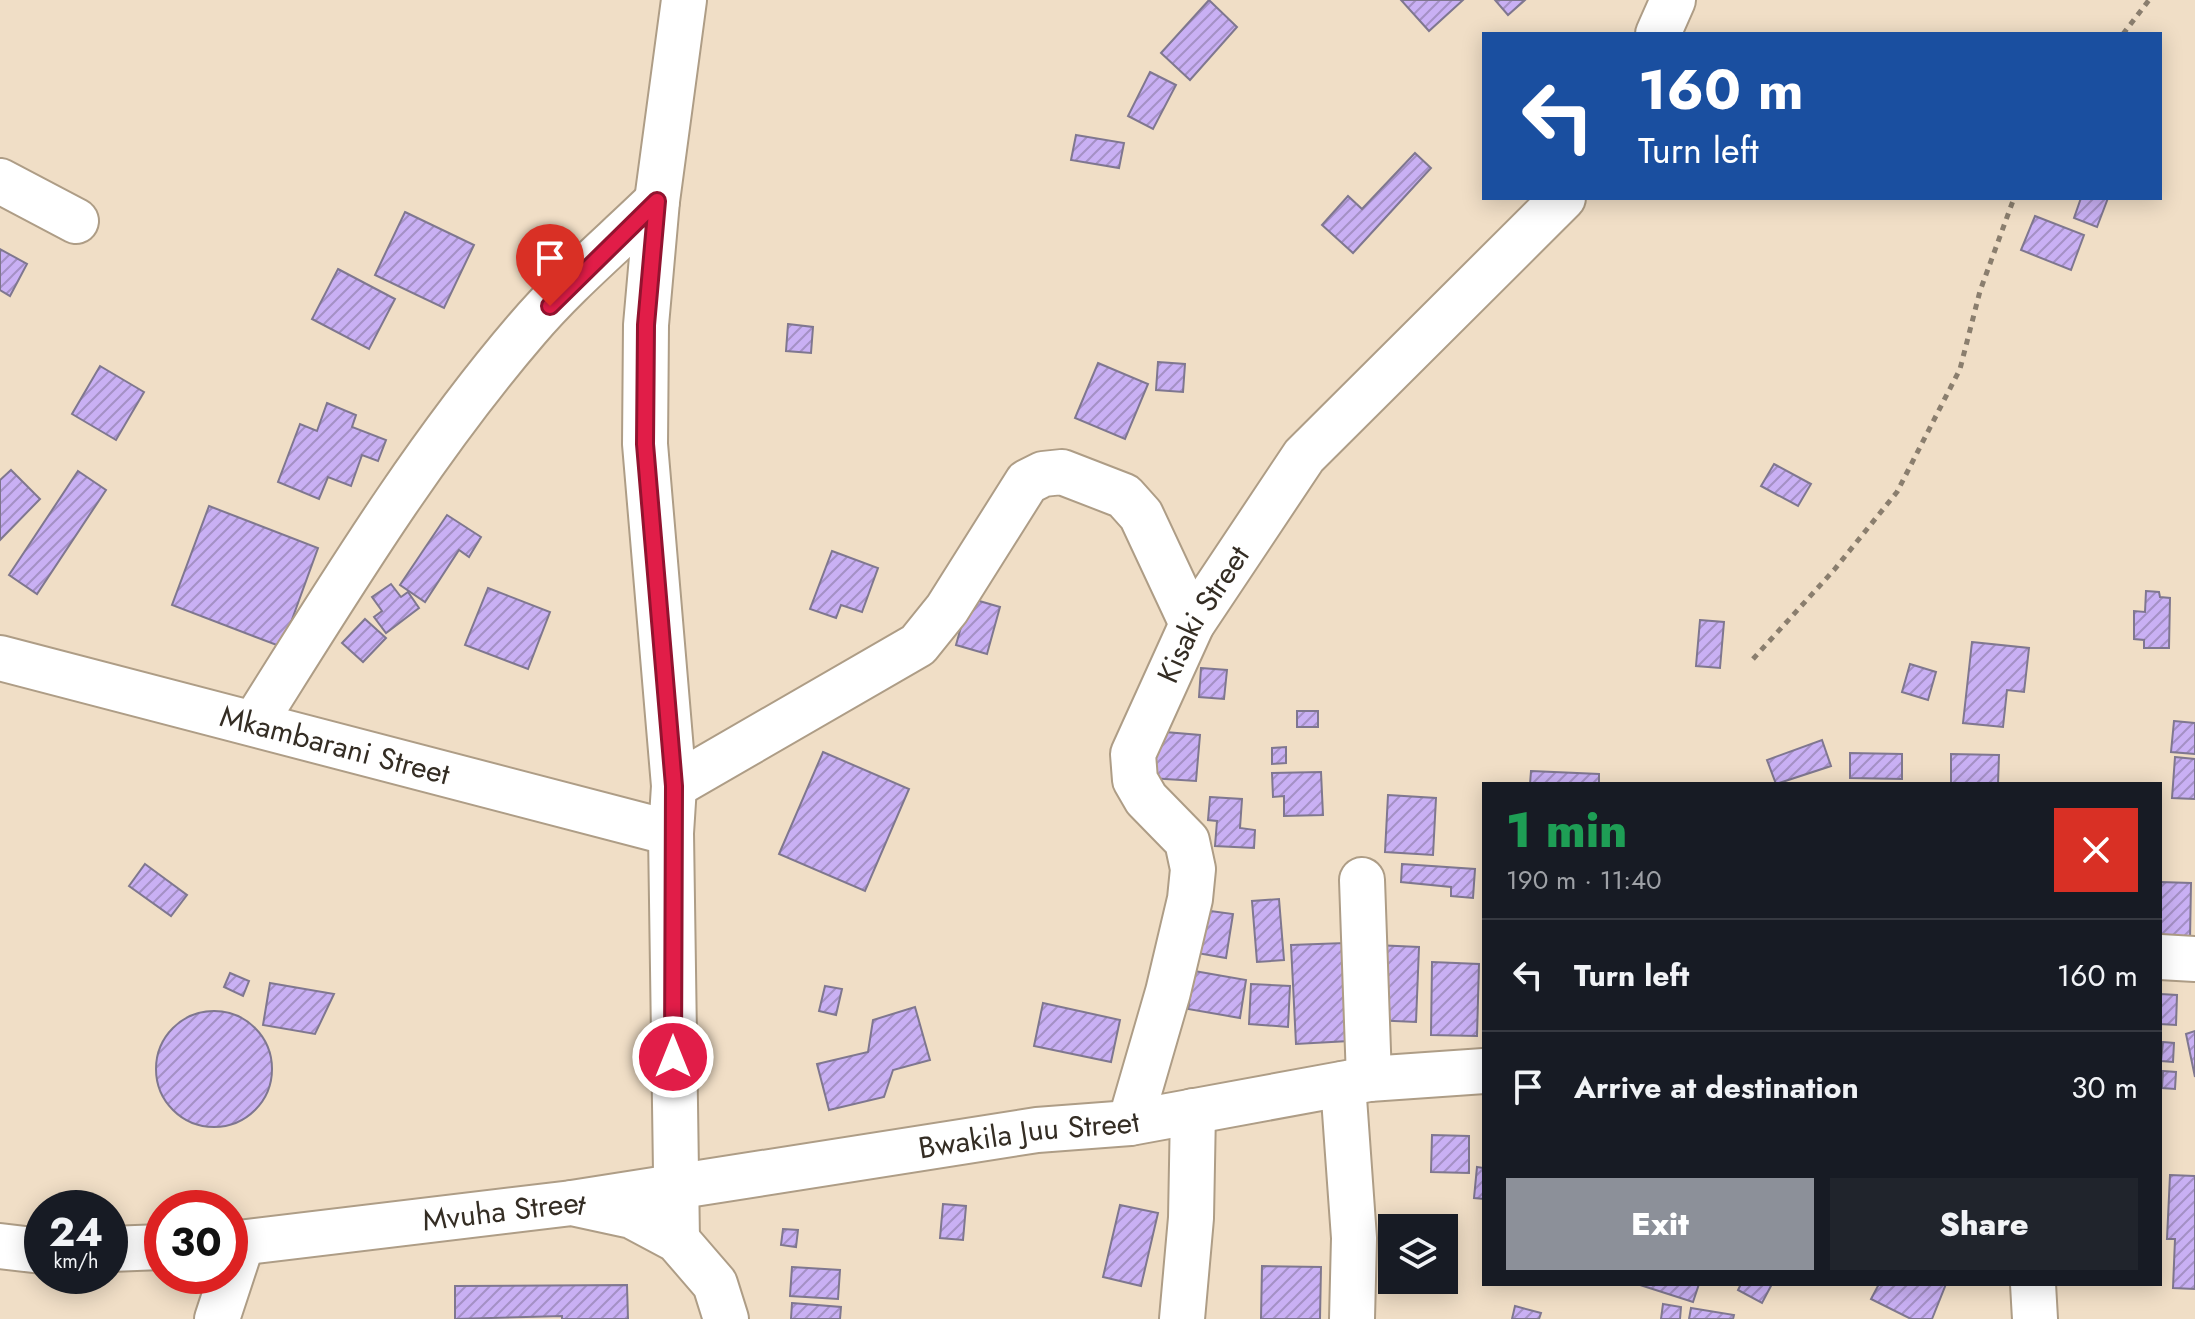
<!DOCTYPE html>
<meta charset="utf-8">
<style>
:root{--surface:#171b24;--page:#20242c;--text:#f1f3f6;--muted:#9ea1a6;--line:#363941;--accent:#8c9099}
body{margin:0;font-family:Jost,sans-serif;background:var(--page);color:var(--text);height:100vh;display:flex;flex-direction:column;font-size:30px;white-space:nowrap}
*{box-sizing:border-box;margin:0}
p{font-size:26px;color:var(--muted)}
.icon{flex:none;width:44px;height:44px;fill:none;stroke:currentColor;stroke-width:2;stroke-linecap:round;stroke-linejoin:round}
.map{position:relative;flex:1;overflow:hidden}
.panel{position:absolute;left:1482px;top:782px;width:680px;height:504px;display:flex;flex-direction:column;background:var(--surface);border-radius:0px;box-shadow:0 4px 20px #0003}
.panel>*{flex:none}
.banner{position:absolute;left:1482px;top:32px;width:680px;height:168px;border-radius:0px;box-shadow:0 4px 20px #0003;background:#1a4fa0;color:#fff;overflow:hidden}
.fabs{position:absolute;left:1378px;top:1214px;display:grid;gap:16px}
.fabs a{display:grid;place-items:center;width:80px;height:80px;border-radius:0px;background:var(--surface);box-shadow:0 4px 20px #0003;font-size:40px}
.speed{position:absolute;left:24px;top:1190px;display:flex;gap:16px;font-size:40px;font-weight:700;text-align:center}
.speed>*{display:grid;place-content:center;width:104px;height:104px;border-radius:50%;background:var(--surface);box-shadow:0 4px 20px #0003;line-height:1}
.speed small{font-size:20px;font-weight:400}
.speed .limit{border:12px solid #d22;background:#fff;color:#111}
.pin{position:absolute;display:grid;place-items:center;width:68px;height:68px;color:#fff;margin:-82px -34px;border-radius:50% 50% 50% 0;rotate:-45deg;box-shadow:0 0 8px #0007}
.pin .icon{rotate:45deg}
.me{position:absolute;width:88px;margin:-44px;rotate:0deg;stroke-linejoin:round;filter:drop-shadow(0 0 6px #0008)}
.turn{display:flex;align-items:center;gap:28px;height:168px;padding:0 24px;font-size:36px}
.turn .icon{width:104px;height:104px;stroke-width:2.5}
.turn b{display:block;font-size:56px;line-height:68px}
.round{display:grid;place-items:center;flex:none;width:84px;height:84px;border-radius:0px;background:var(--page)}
.overview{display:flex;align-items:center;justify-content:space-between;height:136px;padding:0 24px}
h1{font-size:48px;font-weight:800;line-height:60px;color:#1e9e55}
.primary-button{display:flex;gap:16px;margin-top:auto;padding:16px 24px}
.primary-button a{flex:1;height:92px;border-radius:0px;background:var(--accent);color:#fff;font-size:32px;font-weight:800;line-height:92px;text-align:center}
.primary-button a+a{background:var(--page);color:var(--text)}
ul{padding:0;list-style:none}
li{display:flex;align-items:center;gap:24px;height:112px;padding:0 24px;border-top:2px solid var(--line)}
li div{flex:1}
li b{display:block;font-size:30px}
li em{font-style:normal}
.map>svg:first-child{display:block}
</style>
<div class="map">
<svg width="2195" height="1319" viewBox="0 0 2195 1319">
<defs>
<pattern id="building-hatch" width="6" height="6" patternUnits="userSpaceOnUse" patternTransform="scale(2)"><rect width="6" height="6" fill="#c9b0f4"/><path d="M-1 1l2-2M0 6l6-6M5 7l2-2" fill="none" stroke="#a490c5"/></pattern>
</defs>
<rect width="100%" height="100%" fill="#f0dec6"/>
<g fill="url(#building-hatch)" stroke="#7f778f" stroke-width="2">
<path d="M1209 0 1237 27 1190 80 1161 53Z"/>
<path d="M1401 0H1463L1429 31Z"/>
<path d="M1495 0H1525L1508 15Z"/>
<path d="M1150 72 1176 85 1153 129 1128 116Z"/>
<path d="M1076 135 1124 143 1119 168 1071 160Z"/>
<path d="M1415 153 1431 168 1353 253 1322 225 1348 196 1362 209Z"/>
<path d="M2081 198H2108L2097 227 2074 218Z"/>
<path d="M405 212 474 245 444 308 375 275Z"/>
<path d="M2035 216 2084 235 2071 270 2021 250Z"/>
<path d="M0 249 27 264 10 296 0 290Z"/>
<path d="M338 269 395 299 369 349 312 319Z"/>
<path d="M788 324 813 327 811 353 786 351Z"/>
<path d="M1158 362 1185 364 1183 392 1156 390Z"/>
<path d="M1098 363 1148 384 1125 439 1075 418Z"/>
<path d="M100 366 144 392 116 440 72 414Z"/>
<path d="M327 403 356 415 352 427 386 440 378 461 362 455 351 486 328 477 319 499 278 482 300 424 317 431Z"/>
<path d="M1774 464 1811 484 1798 506 1761 486Z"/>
<path d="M11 470 40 499 0 540V480Z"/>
<path d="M78 471 106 490 37 594 9 575Z"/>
<path d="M209 506 318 548 282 647 172 605Z"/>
<path d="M447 515 481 537 469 557 459 550 425 602 400 585Z"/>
<path d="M832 551 878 568 862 612 841 605 836 618 810 609Z"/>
<path d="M391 584 401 597 408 592 419 608 386 633 374 617 382 611 372 597Z"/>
<path d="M488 588 550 612 528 669 465 645Z"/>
<path d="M2146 591 2159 592 2160 597 2170 598 2169 648H2144V640L2134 639V611L2145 612Z"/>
<path d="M969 598 1000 607 987 654 956 645Z"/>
<path d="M365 619 386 638 363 662 342 643Z"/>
<path d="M1700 620 1724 622 1720 668 1696 666Z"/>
<path d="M1972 642 2029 648 2024 692 2007 690 2003 727 1963 723Z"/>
<path d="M1910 664 1936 672 1928 700 1902 692Z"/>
<path d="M1201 668 1227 670 1224 699 1199 697Z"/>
<rect x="1297" y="711" width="21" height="16"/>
<path d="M2174 721 2195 723V754L2171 752Z"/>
<path d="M1153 731 1200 735 1196 781 1150 778Z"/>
<path d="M1822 740 1831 766 1776 784 1767 760Z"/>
<path d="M1286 747V763L1272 764V748Z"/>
<path d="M823 752 909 789 865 891 779 854Z"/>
<path d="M1850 753 1902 754V779L1850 778Z"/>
<path d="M1951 754 1999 755 1998 784H1951Z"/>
<path d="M2175 757 2195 759V799L2172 798Z"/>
<path d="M1531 771 1599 774V784H1530Z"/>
<path d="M1321 772 1323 815 1284 816V796L1273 797 1272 773Z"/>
<path d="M1388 795 1436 798 1433 855 1385 852Z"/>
<path d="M1210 797 1242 799 1240 828 1255 830 1254 848 1215 846 1217 821 1208 820Z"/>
<path d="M145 864 187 895 171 916 129 886Z"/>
<path d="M1402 864 1475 869 1473 898 1451 896V887L1401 882Z"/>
<path d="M2160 882 2191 883 2190 940 2160 939Z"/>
<path d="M1279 899 1284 960 1257 962 1252 901Z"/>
<path d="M1203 910 1233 914 1226 958 1197 953Z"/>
<path d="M1345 943 1349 1041 1296 1044 1291 945Z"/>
<path d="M1375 945 1419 947 1416 1022 1372 1020Z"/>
<path d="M1432 962 1479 964 1477 1036 1431 1035Z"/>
<path d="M1183 969 1246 980 1240 1018 1188 1009 1192 986 1180 984Z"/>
<path d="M230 973 249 981 243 996 224 987Z"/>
<path d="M270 983 334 994 315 1034 263 1025Z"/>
<path d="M1251 984 1290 986 1288 1027 1249 1024Z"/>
<path d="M825 986 842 989 836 1015 819 1011Z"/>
<path d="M2160 994 2177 995 2176 1025 2160 1024Z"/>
<path d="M1043 1003 1120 1020 1111 1062 1034 1046Z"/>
<path d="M915 1007 930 1060 893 1070 884 1097 829 1110 817 1064 868 1052 873 1020Z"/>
<circle cx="214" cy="1069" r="58"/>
<path d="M2195 1031V1077L2186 1034Z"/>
<path d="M2163 1042 2174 1043 2173 1062 2161 1061Z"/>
<path d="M2163 1071 2176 1072 2175 1089 2162 1088Z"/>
<path d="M1432 1135 1469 1136V1173L1431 1172Z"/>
<path d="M1477 1167 1484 1168V1199L1474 1198Z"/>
<path d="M2170 1175 2195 1176V1289L2173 1288 2175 1239H2167Z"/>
<path d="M943 1204 966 1206 963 1240 940 1238Z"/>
<path d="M1120 1205 1158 1213 1141 1286 1103 1277Z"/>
<path d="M783 1229 798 1230 796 1247 781 1245Z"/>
<path d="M1262 1266 1321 1267 1320 1319H1261Z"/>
<path d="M792 1267 840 1270 838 1299 790 1296Z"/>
<path d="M1637 1284H1699L1693 1302Z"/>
<path d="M1741 1284H1772L1762 1303 1738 1290Z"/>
<path d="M1879 1284H1946L1932 1319H1911L1871 1299Z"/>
<path d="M627 1285 628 1319H562V1316L455 1319V1286Z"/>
<path d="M792 1303 841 1307 840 1319H791Z"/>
<path d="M1663 1304 1681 1307 1680 1319H1661Z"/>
<path d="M1515 1306 1541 1313 1539 1319H1512Z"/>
<path d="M1691 1308 1734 1315 1733 1319H1689Z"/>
</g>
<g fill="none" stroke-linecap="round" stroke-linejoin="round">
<defs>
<g id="minor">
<path d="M1658 34 1673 0"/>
<path d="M0 181 76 221"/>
<path id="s1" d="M0 658 671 833"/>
<path d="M255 722C340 587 423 450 527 329 566 283 614 243 657 201"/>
<path d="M674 786 918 645 947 609 1027 482 1043 474 1062 472 1124 496 1141 515 1192 624"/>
<path d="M1362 880 1369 1079"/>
<path d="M2160 957 2195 959"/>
<path d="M1343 1084 1354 1238 1352 1319"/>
<path id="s2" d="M1130 1123 1168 992 1190 899 1193 869 1187 841 1146 799 1135 780 1133 754 1192 624 1304 456 1563 198"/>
<path id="s3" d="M572 1203 1037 1130 1130 1123 1369 1079 1484 1071"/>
<path d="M677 1240 671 833 674 786 645 444 646 325 657 201 684 0"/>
<path id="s4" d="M230 1244 572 1203 632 1216 677 1240 715 1284 726 1319"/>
<path d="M0 1246 42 1251"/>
<path d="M110 1249 162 1247"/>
<path d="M2033 1284 2035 1319"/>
<path d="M217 1319 242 1243"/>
<path d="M1182 1319 1191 1218 1193 1111"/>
</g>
</defs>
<use href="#minor" stroke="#ae9d86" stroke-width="48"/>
<g stroke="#8a7e6e" stroke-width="5" stroke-dasharray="6 6" stroke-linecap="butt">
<path d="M2123 34 2149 0"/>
<path d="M1753 659 1834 570 1897 492 1960 369 1980 291 2014 198"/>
</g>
<use href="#minor" stroke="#fff" stroke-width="44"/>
</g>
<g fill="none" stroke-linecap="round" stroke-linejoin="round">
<defs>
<path id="route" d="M550 306 657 201 646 325 645 444 674 786 673 1057"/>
</defs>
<use href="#route" stroke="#92132f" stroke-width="20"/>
<use href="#route" stroke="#e11d48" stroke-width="14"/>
</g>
<g text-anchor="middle" stroke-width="7" stroke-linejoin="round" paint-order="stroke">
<g font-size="30" fill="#342d24" stroke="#fff">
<text dy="10" stroke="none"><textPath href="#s2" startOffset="554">Kisaki Street</textPath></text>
<text dy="10" stroke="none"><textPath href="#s1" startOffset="346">Mkambarani Street</textPath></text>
<text dy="10" stroke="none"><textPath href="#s3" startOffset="462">Bwakila Juu Street</textPath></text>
<text dy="10" stroke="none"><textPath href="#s4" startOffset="276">Mvuha Street</textPath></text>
</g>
</g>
</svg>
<div class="fabs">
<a><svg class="icon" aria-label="layers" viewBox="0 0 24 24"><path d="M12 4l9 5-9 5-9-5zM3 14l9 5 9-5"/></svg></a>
</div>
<div class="speed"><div>24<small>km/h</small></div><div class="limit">30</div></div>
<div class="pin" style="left:550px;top:306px;background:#d93025"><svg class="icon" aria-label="arrive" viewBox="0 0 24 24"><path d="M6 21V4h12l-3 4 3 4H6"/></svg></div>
<svg class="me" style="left:673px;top:1057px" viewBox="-20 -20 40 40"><circle r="17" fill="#e11d48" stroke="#fff" stroke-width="3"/><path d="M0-11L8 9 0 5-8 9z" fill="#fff"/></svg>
<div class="banner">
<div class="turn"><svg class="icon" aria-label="left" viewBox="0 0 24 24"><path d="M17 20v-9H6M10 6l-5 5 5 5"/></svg><div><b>160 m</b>Turn left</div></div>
</div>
<section class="panel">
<div class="overview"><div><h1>1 min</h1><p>190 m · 11:40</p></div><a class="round" style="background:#d93025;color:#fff"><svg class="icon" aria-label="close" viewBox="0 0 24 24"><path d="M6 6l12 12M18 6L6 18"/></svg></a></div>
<ul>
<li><svg class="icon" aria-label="left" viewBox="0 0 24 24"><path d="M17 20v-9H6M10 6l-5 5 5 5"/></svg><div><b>Turn left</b></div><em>160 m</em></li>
<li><svg class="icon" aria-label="arrive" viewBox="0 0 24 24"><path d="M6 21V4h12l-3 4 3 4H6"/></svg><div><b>Arrive at destination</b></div><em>30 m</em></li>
</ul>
<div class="primary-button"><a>Exit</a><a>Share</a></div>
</section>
</div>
